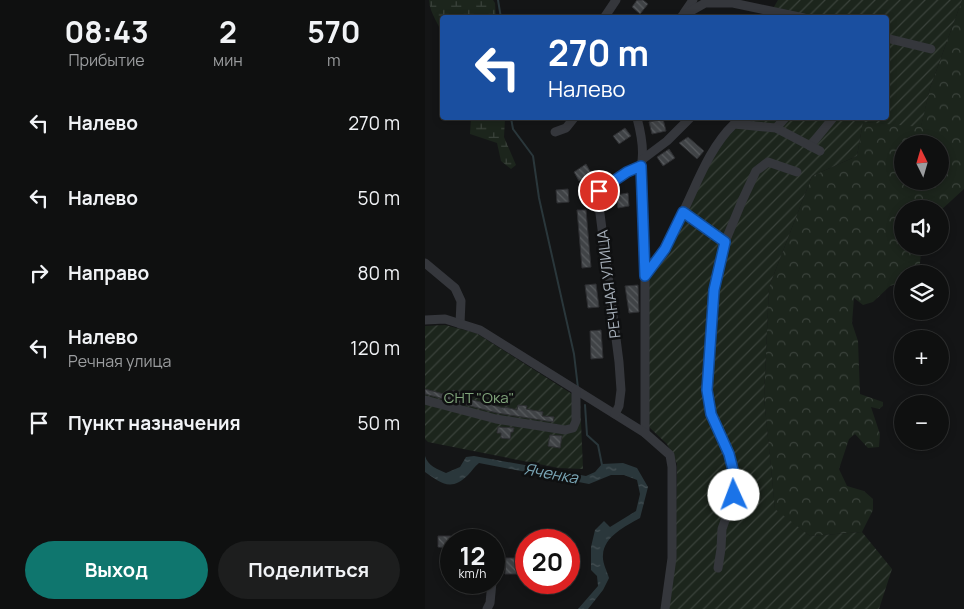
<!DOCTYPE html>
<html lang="ru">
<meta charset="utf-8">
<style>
:root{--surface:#0f1010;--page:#1d1e1e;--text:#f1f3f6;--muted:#9b9d9f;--line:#2f3030;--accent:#0f766e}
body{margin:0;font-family:Manrope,sans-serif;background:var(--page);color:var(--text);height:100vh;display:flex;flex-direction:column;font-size:19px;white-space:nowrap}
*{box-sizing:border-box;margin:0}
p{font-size:16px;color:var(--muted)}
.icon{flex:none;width:28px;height:28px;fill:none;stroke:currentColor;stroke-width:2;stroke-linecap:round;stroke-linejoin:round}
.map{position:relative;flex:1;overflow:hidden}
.panel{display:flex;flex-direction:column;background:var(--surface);width:425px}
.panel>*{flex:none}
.top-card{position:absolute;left:15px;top:15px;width:449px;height:105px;border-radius:5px;box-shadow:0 2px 8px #0003,0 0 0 1px var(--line);background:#1a4fa0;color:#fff;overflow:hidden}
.needle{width:32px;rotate:355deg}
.controls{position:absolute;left:469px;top:135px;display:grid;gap:10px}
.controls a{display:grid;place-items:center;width:55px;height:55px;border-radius:50%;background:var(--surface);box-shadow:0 2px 8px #0003,0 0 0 1px var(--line);font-size:25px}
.speed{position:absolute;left:15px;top:529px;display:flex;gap:10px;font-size:25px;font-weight:700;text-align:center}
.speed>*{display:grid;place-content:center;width:65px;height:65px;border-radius:50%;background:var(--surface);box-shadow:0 2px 8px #0003,0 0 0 1px var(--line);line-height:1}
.speed small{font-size:12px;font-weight:400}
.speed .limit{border:8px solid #d22;background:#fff;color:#111}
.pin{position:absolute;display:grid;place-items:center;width:42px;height:42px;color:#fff;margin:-21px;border:2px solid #fff;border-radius:50%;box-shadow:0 1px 5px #0007}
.me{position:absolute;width:55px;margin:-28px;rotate:358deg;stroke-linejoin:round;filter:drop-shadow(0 0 4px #0008)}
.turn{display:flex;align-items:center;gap:18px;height:105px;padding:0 25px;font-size:22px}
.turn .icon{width:65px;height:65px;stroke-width:2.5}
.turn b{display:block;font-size:35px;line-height:42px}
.eta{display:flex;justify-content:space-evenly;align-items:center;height:85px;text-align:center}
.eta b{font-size:30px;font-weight:700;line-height:35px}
.action{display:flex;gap:10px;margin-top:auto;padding:10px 25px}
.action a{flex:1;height:58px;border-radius:30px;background:var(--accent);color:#fff;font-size:20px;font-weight:700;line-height:58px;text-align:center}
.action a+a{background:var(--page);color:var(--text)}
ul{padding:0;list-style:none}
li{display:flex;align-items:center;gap:15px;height:75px;padding:0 25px}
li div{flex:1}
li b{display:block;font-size:19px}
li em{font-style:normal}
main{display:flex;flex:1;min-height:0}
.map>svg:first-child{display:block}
</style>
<main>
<section class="panel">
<div class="eta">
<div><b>08:43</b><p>Прибытие</p></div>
<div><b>2</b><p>мин</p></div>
<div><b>570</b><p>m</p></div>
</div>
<ul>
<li><svg class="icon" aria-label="left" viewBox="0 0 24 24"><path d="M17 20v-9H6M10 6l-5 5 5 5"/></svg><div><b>Налево</b></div><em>270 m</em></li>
<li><svg class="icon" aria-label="left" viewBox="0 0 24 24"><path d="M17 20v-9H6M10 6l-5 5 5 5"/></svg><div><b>Налево</b></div><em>50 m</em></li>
<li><svg class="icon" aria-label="right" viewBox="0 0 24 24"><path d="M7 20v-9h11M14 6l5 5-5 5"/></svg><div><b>Направо</b></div><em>80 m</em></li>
<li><svg class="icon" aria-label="left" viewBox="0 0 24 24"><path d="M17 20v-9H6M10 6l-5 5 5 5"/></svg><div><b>Налево</b><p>Речная улица</p></div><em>120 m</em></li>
<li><svg class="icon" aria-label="arrive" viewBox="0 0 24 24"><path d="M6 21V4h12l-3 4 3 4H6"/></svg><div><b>Пункт назначения</b></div><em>50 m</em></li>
</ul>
<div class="action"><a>Выход</a><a>Поделиться</a></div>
</section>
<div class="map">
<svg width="539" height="609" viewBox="0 0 539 609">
<defs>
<pattern id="forest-crowns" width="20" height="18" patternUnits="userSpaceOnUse" patternTransform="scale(1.25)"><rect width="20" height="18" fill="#1c251c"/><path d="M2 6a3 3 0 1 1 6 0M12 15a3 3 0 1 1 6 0" fill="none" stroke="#3a423b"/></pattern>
<pattern id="wetland-marsh" width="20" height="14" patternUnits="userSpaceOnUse" patternTransform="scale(1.25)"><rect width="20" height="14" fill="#1c251c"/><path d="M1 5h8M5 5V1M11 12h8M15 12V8" fill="none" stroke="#3a423b"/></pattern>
<pattern id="garden-furrows" width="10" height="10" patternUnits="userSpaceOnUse" patternTransform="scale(1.25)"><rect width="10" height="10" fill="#1c251c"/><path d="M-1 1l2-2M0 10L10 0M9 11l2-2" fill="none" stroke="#3a423b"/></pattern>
<pattern id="water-ripples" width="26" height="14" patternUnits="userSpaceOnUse" patternTransform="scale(1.25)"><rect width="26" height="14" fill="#2a373b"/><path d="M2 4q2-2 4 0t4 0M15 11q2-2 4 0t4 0" fill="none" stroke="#465155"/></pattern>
<pattern id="building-back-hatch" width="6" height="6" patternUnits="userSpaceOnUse" patternTransform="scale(1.25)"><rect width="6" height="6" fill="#404346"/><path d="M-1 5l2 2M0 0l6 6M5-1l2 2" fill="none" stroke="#595c5f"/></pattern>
</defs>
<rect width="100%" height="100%" fill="#141516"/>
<path fill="url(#forest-crowns)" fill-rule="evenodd" d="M537 0H539V189L515 211V209H478V246H507V250L496 253 494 273 478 274 477 282 465 286 448 302 438 305 429 298 427 323 433 341 435 394 458 402V406L454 409 446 407 455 434 454 447 443 448 430 434 424 439 414 469 422 486 439 491 448 499V510L437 532 385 536 350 510 339 397 344 287 387 176 432 156 438 122 496 126 505 88ZM478 144H515V181H478Z"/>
<g fill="url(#wetland-marsh)">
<path d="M4 0H68L70 3 71 17 18 18 17 36C14 22 5 15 4 0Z"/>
<path d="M46 118H80L79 137 91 165 86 169 76 161 72 143 45 134Z"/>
</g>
<g fill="url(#garden-furrows)">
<path d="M353 0H537L505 88 496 127 438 122 432 156 387 176 344 287 339 397 350 509 385 536 437 532 467 569 454 609H242L250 557 252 464 242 444 224 427 223 279 309 118H461V18L343 17Z"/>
<path d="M20 325 51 333 155 399 158 469 134 468 3 442 0 439V326Z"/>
</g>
<path fill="url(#water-ripples)" d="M0 456C3 466 12 469 21 473L35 467 41 457 49 456 161 476 170 472 177 464 198 463 212 468 223 487 215 518C201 526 179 536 178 555 177 562 182 571 184 578L178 590 163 609H153L173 586 172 576 166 570V547L170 530 179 521 185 527 211 511 215 494 212 480 199 475H186L164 484 54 463C49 467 47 471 43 475 26 492 16 483 0 472Z"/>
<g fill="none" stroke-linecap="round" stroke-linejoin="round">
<g stroke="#2a373b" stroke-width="2">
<path d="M73 0 76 18"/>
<path d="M86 118 88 129 108 156 114 198 149 354 153 388"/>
<path d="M160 405 162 435 173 445 177 465"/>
</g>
</g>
<g fill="url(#building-back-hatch)" stroke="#2e2f32">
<path d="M212 0H218L223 4 215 14 207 7Z"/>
<path d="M238 119 241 131 227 134 224 122Z"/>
<path d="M200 128 206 136 194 144 188 136Z"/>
<path d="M263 137 279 151 272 159 254 143Z"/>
<path d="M244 149 250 158 238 166 232 157Z"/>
<path d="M161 164 166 173 154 181 149 172Z"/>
<path d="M143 189 144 202 132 203 131 190Z"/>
<path d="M203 193 204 206 193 208 191 195Z"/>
<path d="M152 210H161L166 267 157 268Z"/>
<path d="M171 284 174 307 163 308 160 285Z"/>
<path d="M213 285 214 312 204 313 200 286Z"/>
<path d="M176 330 178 358 166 359 165 331Z"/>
<path d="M0 389 26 396 28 390 38 394 36 397 79 408 80 407 92 410 93 405 102 406 101 409 118 412 117 416 129 417 128 422 72 413 0 394Z"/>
<path d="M73 427 89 428 88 432H86L85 439 76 438V433H72Z"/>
<path d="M125 435 137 436 135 448 123 446Z"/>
<path d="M13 536H26V548L13 547Z"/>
<path d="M81 558H94L93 574H80Z"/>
</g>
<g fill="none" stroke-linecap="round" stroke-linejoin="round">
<g stroke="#35373c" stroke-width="9">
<path d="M259 13 268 0"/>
<path d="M257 16 280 3H308L379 18"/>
<path d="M179 18 191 0"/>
<path d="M461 38 506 49"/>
<path d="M212 118C216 133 220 151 216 166L220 276V433"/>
<path d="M351 128 360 118"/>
<path d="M130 132 141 128 149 118"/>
<path d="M385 146 408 118"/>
<path d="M218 159 242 141 265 118"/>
<path d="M258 212 300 242"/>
<path d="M0 263 30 288 36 301 35 324"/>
<path d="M220 276C236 256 248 234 259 210 273 181 285 147 309 124L351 128 395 151"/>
<path d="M0 320 20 319 55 330 220 433 245 455 247 467V558L240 609"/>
<path d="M0 400 71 419 140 430 148 428 151 421V390"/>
<path d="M190 414 194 406 196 390 194 362 173 198 174 191 202 172 216 166"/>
<path d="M69 562 70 550"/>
<path d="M293 568 296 549 297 529 309 495V474L304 454 286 414 282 390 289 290 300 242 317 201 331 171 343 162 372 172"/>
<path d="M62 609 65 603 67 582"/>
</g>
</g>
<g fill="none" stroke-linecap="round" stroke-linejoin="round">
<defs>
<path id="route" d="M174 191 202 172 216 166 220 276 240 249 258 212 300 242 289 290 282 390 286 414 304 454 309 474V495"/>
</defs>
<use href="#route" stroke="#114b97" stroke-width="12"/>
<use href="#route" stroke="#1a73e8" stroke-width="9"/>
</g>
<g text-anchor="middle" stroke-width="5" stroke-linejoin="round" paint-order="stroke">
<g font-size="15" fill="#a5aeb8" stroke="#0f1011">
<text transform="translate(184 284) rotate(-97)" y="5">РЕЧНАЯ УЛИЦА</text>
</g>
<g font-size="15" fill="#80a47b" stroke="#0f1011">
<text x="54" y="403">СНТ "Ока"</text>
</g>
<g font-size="16" font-style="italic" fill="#79a5b5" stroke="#0f1011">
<text transform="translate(126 473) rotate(10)" y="6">Яченка</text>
</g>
</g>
</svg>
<div class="controls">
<a><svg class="needle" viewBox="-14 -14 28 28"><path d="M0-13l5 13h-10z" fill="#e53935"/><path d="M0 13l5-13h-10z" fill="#9b9d9f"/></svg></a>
<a><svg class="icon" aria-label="sound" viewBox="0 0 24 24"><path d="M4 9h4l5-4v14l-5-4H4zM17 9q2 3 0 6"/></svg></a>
<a><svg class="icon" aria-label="layers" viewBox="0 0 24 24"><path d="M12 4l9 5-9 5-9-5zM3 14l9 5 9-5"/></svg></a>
<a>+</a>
<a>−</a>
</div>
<div class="speed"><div>12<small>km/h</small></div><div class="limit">20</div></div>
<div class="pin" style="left:174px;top:191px;background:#d93025"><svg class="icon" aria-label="arrive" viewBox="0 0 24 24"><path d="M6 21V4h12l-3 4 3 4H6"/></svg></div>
<svg class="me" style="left:309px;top:495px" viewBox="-20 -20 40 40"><circle r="19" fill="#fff"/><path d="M0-13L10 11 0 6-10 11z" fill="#1a73e8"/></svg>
<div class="top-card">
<div class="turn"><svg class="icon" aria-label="left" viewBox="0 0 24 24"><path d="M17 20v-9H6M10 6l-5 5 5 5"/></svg><div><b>270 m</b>Налево</div></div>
</div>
</div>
</main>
